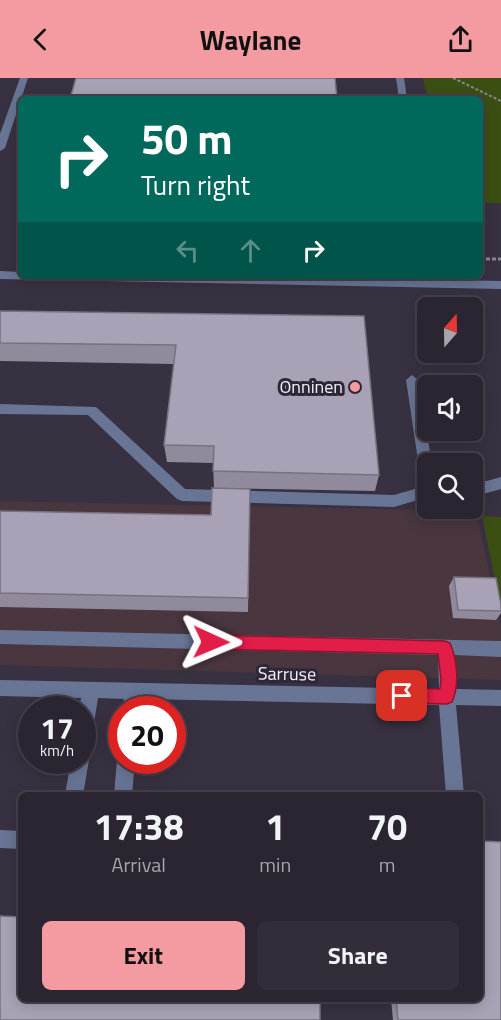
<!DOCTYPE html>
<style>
:root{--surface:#2a2531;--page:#322d39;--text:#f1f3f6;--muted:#a5a5ab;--line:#46424d;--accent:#f49aa1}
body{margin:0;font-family:"Titillium Web",sans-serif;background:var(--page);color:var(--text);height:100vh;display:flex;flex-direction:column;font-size:22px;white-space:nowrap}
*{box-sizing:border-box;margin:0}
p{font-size:20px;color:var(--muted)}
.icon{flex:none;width:33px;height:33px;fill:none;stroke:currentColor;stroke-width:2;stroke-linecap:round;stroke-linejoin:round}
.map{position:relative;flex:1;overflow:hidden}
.side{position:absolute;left:18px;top:714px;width:465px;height:210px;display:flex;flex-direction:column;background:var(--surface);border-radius:9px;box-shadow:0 3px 15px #0003,0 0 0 2px var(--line)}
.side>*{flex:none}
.hud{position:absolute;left:18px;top:18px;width:465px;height:183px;border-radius:9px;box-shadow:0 3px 15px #0003,0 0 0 2px var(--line);background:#00695c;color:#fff;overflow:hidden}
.needle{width:39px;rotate:20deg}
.tools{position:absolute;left:417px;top:219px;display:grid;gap:12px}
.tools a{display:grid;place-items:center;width:66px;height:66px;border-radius:9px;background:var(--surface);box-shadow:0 3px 15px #0003,0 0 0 2px var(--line);font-size:30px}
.speed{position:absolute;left:18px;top:618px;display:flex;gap:12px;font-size:30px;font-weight:700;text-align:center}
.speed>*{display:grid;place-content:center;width:78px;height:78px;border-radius:50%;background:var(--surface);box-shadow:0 3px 15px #0003,0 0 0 2px var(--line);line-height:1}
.speed small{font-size:15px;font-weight:400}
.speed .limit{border:9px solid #d22;background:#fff;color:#111}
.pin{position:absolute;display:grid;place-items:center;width:51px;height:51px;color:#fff;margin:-26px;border-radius:12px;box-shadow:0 3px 9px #0006}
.me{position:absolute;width:66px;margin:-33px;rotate:91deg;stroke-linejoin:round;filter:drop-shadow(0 0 4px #0008)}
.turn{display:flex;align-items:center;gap:21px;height:126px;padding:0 24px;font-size:27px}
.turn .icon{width:78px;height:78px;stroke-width:2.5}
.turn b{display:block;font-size:42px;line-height:51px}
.lanes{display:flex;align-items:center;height:57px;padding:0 24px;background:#0003;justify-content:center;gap:30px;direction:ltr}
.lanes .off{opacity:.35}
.eta{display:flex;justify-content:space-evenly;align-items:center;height:102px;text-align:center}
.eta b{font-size:36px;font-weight:700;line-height:42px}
.action{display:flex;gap:12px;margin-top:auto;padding:12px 24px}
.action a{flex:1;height:69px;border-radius:9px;background:var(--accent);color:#111;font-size:24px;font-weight:700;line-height:69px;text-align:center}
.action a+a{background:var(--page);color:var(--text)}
header{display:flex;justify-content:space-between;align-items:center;height:78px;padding:0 24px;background:var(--accent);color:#111;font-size:27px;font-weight:700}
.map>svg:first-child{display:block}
</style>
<header><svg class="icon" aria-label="back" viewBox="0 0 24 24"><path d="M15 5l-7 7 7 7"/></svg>Waylane<svg class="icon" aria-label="share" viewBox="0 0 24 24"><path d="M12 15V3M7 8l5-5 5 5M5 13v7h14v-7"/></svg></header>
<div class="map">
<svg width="501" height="942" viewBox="0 0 501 942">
<rect width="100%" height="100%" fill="#383141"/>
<path fill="#49363f" d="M0 423 476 433 501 549V602L0 587Z"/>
<g fill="#3c4f13">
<path d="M423 0H501V125H480V21H428Z"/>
<path d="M482 438 501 439V532Z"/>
</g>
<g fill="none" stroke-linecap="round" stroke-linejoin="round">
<path stroke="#8c8694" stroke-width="2" stroke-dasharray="3 2" stroke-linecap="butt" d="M453 0 501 23"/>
<path stroke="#8c8694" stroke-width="3" stroke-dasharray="4 2" stroke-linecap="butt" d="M480 181H501"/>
<g fill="#697595" fill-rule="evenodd">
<path d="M20 0H28L5 70 0 73V56Z"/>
<path d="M396 0H404L407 21H399Z"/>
<path d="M0 193 21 194V198H233L501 203V211L0 201Z"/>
<path d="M412 297 418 302 432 386H428V419L394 429 182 423 177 421 88 337 0 336V326L96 329 185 411 394 417 422 409 406 302Z"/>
<path d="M501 399V411L472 419V407Z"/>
<path d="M0 552 501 563V579L454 577 456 611 501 612V628L456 627 464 717H446L439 627 141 621 140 632H122L124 621 98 620 91 664 88 670 82 673V632H79L81 620 0 618V602L439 611 438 577 0 566Z"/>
<path d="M82 674 86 676 89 682 83 717H65L71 682H82Z"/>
<path d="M122 675V682H135L132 717H114L117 682Z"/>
<path d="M0 752 21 753V771L0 770Z"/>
</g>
</g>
<g fill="#918a9c">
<path d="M0 233 364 238 379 397 375 413 214 410 213 385 167 384 164 367 174 286 0 283Z"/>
<path d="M250 411 248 534 0 529V433L211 437Z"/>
<path d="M454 499 501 527V535L496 542 453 540 449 508Z"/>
<path d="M391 921H480L501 942H393Z"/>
</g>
<g fill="#a9a1b5" stroke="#76717f" stroke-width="1.5">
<path d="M76 0H335L337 21H70Z"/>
<path d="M0 233 364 238 379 397 213 393 214 368 164 367 176 267 0 265Z"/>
<path d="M212 410 250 411 248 520 0 515V433L211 437Z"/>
<path d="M454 499 496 500 501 527V533L458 532Z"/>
<path d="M480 763 501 764V942H398L396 921H480Z"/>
<path d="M0 838 21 839V921H320V942H0Z"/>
</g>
<path fill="#e11d48" stroke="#92132f" stroke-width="1.5" d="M211 557 445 563 450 565C457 581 460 607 452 624L447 626 402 625 397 623 394 618 397 612 402 610 440 611 441 601 438 576 211 571 206 569 203 564 206 559Z"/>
<circle fill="#f49aa1" stroke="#2e2737" stroke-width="2" cx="355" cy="309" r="6"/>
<g text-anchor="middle" stroke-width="6" stroke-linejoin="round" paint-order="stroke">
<g font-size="18" fill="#f4effa" stroke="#2e2737" text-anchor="end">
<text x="343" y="315">Onninen</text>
</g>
<g font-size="18" fill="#f4effa" stroke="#2e2737">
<text transform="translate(287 596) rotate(1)" y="6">Sarruse</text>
</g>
</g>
</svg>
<div class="tools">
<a><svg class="needle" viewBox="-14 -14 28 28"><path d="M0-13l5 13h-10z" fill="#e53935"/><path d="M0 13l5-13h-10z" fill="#a5a5ab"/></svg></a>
<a><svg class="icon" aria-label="sound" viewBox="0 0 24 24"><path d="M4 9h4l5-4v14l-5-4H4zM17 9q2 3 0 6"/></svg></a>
<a><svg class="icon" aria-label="search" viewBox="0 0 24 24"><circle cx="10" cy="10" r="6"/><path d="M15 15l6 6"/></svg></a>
</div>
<div class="speed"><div>17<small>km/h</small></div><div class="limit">20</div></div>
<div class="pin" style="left:402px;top:618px;background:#d93025"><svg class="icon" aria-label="arrive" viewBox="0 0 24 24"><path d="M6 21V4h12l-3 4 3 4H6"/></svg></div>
<svg class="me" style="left:211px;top:564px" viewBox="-20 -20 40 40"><path d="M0-17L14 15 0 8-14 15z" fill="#e11d48" stroke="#fff" stroke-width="4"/></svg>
<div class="hud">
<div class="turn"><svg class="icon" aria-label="right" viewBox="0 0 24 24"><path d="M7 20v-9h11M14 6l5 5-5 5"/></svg><div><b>50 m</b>Turn right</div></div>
<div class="lanes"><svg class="icon off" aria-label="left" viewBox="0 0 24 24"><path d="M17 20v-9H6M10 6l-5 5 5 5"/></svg><svg class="icon off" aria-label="ahead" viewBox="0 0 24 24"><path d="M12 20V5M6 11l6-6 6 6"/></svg><svg class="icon" aria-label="right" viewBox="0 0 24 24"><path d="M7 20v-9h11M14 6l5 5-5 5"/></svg></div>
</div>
<section class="side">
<div class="eta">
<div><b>17:38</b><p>Arrival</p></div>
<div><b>1</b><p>min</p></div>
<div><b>70</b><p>m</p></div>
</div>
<div class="action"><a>Exit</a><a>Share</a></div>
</section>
</div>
